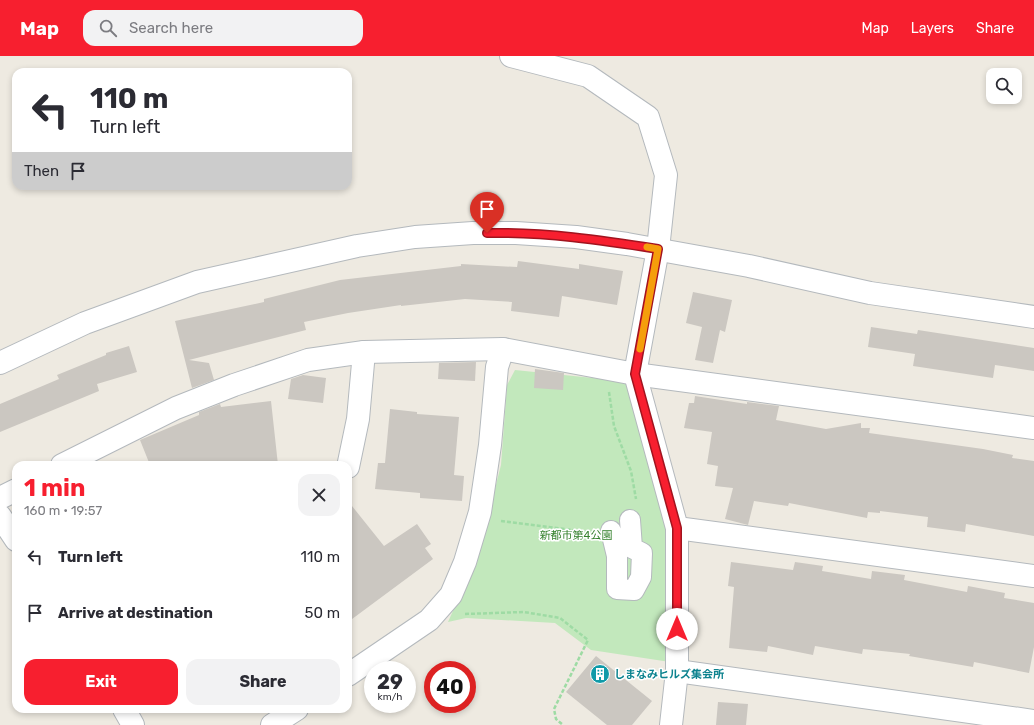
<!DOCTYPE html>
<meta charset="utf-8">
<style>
:root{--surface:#fff;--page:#f2f2f3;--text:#2b2b33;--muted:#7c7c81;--accent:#f71f2f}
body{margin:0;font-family:Rubik,"Noto Sans JP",sans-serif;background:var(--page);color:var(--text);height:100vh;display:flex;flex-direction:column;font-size:15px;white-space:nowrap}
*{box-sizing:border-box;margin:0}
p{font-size:13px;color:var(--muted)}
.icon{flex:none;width:22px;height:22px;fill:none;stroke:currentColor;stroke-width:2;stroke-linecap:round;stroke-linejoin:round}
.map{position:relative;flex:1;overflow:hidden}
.panel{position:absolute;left:12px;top:405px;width:340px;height:252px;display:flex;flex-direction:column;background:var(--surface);border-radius:12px;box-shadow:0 2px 6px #0003}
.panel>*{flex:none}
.hud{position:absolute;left:12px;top:12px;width:340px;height:122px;border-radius:12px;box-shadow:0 2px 6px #0003;background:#fff;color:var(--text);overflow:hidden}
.tools{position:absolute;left:986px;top:12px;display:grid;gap:8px}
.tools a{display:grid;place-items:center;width:36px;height:36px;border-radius:8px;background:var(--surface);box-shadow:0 2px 6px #0003;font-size:20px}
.speed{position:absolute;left:364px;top:605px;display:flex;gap:8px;font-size:20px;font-weight:700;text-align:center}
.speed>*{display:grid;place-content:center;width:52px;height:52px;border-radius:50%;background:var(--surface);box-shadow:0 2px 6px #0003;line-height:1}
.speed small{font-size:10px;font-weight:400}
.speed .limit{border:6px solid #d22;background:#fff;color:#111}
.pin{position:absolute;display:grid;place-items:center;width:34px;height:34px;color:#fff;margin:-41px -17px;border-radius:50% 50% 50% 0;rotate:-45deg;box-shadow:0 0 4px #0007}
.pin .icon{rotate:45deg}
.me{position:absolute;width:44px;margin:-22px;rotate:0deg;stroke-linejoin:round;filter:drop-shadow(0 0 3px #0008)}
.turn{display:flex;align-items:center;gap:14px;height:84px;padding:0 12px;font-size:18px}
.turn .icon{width:52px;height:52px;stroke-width:2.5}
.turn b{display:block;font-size:28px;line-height:34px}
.then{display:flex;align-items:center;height:38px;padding:0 12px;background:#0003;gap:8px;font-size:15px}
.round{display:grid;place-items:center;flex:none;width:42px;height:42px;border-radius:12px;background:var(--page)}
.head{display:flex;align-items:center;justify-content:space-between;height:68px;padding:0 12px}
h1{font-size:24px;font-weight:700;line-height:30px;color:var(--accent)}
.primary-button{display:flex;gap:8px;margin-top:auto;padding:8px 12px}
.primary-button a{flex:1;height:46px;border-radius:12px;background:var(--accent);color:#fff;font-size:16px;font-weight:700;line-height:46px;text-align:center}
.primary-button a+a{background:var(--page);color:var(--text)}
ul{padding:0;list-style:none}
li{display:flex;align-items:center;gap:12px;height:56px;padding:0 12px}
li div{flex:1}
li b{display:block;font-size:15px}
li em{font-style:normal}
header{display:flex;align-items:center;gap:24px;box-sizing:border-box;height:56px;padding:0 20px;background:var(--accent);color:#fff}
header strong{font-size:19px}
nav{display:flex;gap:22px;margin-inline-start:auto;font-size:14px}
.search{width:280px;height:36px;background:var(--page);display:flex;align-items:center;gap:10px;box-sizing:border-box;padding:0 14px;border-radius:12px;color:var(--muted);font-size:15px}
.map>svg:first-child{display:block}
</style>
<header>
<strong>Map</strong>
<div class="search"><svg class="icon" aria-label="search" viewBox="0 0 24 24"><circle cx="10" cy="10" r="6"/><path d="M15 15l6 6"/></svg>Search here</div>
<nav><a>Map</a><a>Layers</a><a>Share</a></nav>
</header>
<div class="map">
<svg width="1034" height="669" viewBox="0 0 1034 669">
<rect width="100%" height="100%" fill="#eeeae1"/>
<path fill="#c2e8bc" d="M515 314 632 326 667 472 670 606 591 594 555 567 466 562 448 566 478 499 501 409 507 329Z"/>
<g fill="#cbc7c1">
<path d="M518 205 579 213V208L623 215 617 249 562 240 559 261 511 255 512 246 465 243 401 250V249L348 257 304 266 306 274 189 304 209 307 214 324 192 332 175 265 264 246V243L340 224 461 210V208L517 211Z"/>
<path d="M693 236 732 244 725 276 720 274 713 307 695 304 702 271 686 267Z"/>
<path d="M871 271 917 278 918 274 1034 292V315L995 309 993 322 913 310 915 298 868 291Z"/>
<path d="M129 290 137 316 97 328 99 335 0 376V348L59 323 57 319 106 299V297Z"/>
<path d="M476 306 475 325 438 323 439 307Z"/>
<path d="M535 313 564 317 563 334 534 332Z"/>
<path d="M303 319 326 322 323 347 288 343 291 323Z"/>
<path d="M695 340 747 348V346L779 350 776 364 826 373 861 367V372H870L869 377 983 393 1013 399 1012 402 1034 405V480L966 468 965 476 927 471 928 461 880 455V457L868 456 867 462 789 447 788 450 754 445 748 469 725 463 733 432 715 430 718 410 707 408 712 376 684 372 689 347H694Z"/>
<path d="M271 345 278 409H150L140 384 199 359V356L220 348 221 351Z"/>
<path d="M390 353 417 356V358L459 361 454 419 464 420 462 445 420 442V437L375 433 378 407H385Z"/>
<path d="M348 445 384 490 417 468 431 488 425 492 433 503 348 566Z"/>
<path d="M731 506 793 514 795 506 823 510 822 515 871 523 872 515 905 519 904 524 967 536 968 530 1005 537 1004 542 1034 547V591L1029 617 974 606 973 611 909 600 910 598 863 593 862 598 815 590 813 599 768 590 767 596 729 592 734 531 728 530Z"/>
<path d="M596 600 652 645 632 669H607L566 636Z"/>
<path d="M718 646 748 648 746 669H716Z"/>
</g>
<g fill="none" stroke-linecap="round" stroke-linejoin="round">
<defs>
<path id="pedestrian" d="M611 475 617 500V533L634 534 641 521 642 497 632 492 630 464"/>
<g id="minor">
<path d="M62 409 176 352 234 329 308 304 364 296 503 293"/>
<path d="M348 411 358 363 364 296"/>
<path d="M0 442 16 434"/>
<path d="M0 460 16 484"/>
<path d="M677 472 1034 520"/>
<path d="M677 615 1034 665"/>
<path d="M348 619 429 564 451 539 465 506 480 456 490 389 497 311 503 293 635 318 1034 372"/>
<path d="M124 653 133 669"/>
<path d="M272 669 297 653"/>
</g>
<g id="tertiary">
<path d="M511 0 588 20 648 61 666 119 658 193 635 318 677 472V615L671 669"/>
<path d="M0 307 85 267 197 226 357 190 415 181 473 177H516L576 181 627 188 749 210 870 237 1034 261"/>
</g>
</defs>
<use href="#pedestrian" stroke="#b4b9bd" stroke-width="22"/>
<use href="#minor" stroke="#b4b9bd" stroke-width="24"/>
<use href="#tertiary" stroke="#b4b9bd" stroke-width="24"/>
<g stroke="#9edba4" stroke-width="2.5" stroke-dasharray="4 2" stroke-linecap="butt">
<path d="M609 336 614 370 631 415 636 443"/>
<path d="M501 465 589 476"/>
<path d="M465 558 524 556 560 562 588 584 554 653 556 663 563 669"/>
</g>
<use href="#pedestrian" stroke="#fff" stroke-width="20"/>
<use href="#minor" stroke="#fff" stroke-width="22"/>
<use href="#tertiary" stroke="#fff" stroke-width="22"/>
</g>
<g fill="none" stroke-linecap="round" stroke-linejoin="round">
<defs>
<path id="route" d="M487 177C545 176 601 184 658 193L635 318 677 472V573"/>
</defs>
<use href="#route" stroke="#a1141f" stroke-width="10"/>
<use href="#route" stroke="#f71f2f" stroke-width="7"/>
<path stroke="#f59e0b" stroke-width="7" d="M640 293 658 193 647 191"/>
</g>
<defs>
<symbol id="building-disc" viewBox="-11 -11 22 22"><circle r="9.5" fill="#0f9aa8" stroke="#fff"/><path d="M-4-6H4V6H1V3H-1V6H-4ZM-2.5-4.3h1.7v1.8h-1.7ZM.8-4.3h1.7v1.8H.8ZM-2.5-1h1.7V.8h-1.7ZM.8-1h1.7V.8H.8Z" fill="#fff"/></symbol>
</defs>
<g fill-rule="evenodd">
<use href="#building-disc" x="589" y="607" width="22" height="22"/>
</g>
<g text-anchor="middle" stroke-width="3" stroke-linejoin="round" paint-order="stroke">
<g font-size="11" fill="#35812d" stroke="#fff">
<text x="576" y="483">新都市第4公園</text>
</g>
<g font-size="11" font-weight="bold" fill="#0d838f" stroke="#fff" text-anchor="start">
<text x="614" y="622">しまなみヒルズ集会所</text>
</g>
</g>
</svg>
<div class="tools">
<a><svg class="icon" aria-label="search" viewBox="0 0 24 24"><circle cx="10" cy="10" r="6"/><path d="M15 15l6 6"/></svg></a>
</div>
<div class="speed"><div>29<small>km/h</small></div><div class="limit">40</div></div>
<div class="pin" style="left:487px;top:177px;background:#d93025"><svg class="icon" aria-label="arrive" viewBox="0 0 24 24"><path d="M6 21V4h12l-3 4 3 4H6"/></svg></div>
<svg class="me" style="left:677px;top:573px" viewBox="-20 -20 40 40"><circle r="19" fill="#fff"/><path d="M0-13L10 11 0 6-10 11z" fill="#f71f2f"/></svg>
<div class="hud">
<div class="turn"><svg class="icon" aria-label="left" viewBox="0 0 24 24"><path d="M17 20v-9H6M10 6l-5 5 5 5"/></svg><div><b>110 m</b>Turn left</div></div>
<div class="then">Then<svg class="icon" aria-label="arrive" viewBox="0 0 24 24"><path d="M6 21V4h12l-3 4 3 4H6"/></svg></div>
</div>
<section class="panel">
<div class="head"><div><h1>1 min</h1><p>160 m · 19:57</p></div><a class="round"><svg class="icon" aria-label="close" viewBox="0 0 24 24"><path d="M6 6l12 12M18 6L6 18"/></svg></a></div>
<ul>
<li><svg class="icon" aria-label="left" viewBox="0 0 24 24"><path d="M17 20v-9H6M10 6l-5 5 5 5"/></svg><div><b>Turn left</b></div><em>110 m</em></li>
<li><svg class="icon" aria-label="arrive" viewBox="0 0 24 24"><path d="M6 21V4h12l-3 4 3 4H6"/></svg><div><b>Arrive at destination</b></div><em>50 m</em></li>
</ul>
<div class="primary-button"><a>Exit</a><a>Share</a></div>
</section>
</div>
